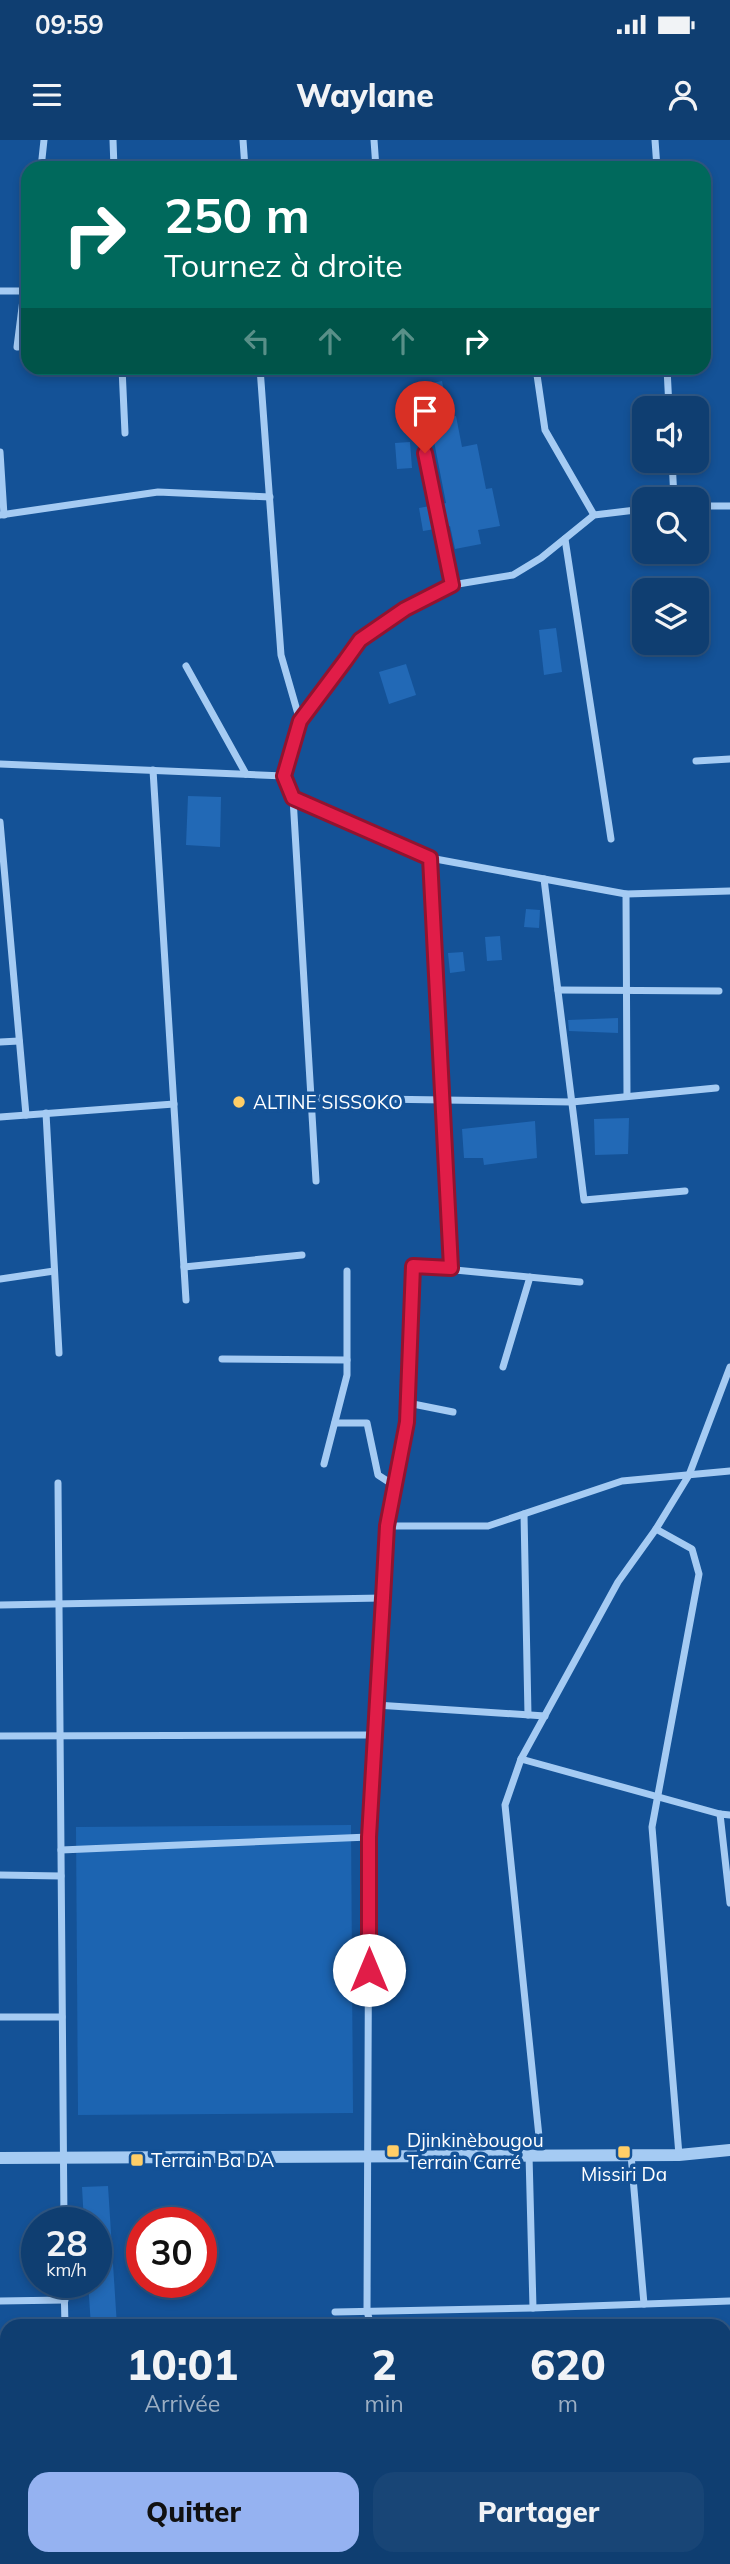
<!DOCTYPE html>
<html lang="fr">
<meta charset="utf-8">
<style>
:root{--surface:#0f3e71;--page:#184576;--text:#f1f3f6;--muted:#9baec3;--line:#2f5784;--accent:#95b2f1}
body{margin:0;font-family:Mulish,sans-serif;background:var(--page);color:var(--text);height:100vh;display:flex;flex-direction:column;font-size:26px;white-space:nowrap}
*{box-sizing:border-box;margin:0}
p{font-size:23px;color:var(--muted)}
.icon{flex:none;width:38px;height:38px;fill:none;stroke:currentColor;stroke-width:2;stroke-linecap:round;stroke-linejoin:round}
.map{position:relative;flex:1;overflow:hidden}
.side{position:absolute;left:0px;top:2179px;width:732px;height:247px;display:flex;flex-direction:column;background:var(--surface);border-radius:21px 21px 0 0;box-shadow:0 4px 10px #0003,0 0 0 2px var(--line)}
.side>*{flex:none}
.banner{position:absolute;left:21px;top:21px;width:690px;height:214px;border-radius:21px;box-shadow:0 4px 10px #0003,0 0 0 2px var(--line);background:#00695c;color:#fff;overflow:hidden}
.fabs{position:absolute;left:632px;top:256px;display:grid;gap:14px}
.fabs a{display:grid;place-items:center;width:77px;height:77px;border-radius:14px;background:var(--surface);box-shadow:0 4px 10px #0003,0 0 0 2px var(--line);font-size:35px}
.speed{position:absolute;left:21px;top:2067px;display:flex;gap:14px;font-size:35px;font-weight:700;text-align:center}
.speed>*{display:grid;place-content:center;width:91px;height:91px;border-radius:50%;background:var(--surface);box-shadow:0 4px 10px #0003,0 0 0 2px var(--line);line-height:1}
.speed small{font-size:18px;font-weight:400}
.speed .limit{border:10px solid #d22;background:#fff;color:#111}
.pin{position:absolute;display:grid;place-items:center;width:60px;height:60px;color:#fff;margin:-72px -30px;border-radius:50% 50% 50% 0;rotate:-45deg;box-shadow:0 0 7px #0007}
.pin .icon{rotate:45deg}
.me{position:absolute;width:77px;margin:-38px;rotate:0deg;stroke-linejoin:round;filter:drop-shadow(0 0 5px #0008)}
.turn{display:flex;align-items:center;gap:24px;height:147px;padding:0 28px;font-size:32px}
.turn .icon{width:91px;height:91px;stroke-width:2.5}
.turn b{display:block;font-size:49px;line-height:60px}
.lanes{display:flex;align-items:center;height:66px;padding:0 28px;background:#0003;justify-content:center;gap:35px;direction:ltr}
.lanes .off{opacity:.35}
.eta{display:flex;justify-content:space-evenly;align-items:center;height:119px;text-align:center}
.eta b{font-size:42px;font-weight:800;line-height:49px}
.button{display:flex;gap:14px;margin-top:auto;padding:14px 28px}
.button a{flex:1;height:80px;border-radius:21px;background:var(--accent);color:#111;font-size:28px;font-weight:800;line-height:80px;text-align:center}
.button a+a{background:var(--page);color:var(--text)}
.status{display:flex;justify-content:space-between;align-items:center;height:49px;padding:0 35px;background:var(--surface);direction:ltr}
.status svg{height:19px;fill:currentColor}
header{display:flex;justify-content:space-between;align-items:center;height:91px;padding:0 28px;background:var(--surface);font-size:32px;font-weight:800}
.map>svg:first-child{display:block}
</style>
<div class="status"><b>09:59</b><svg viewBox="0 0 49 12"><path d="M0 12V9h3v3zM5 12V6h3v6zM10 12V3h3v9zM15 12V0h3v12zM26 1h20v11H26zM47 4h2v5h-2z"/></svg></div>
<header><svg class="icon" aria-label="menu" viewBox="0 0 24 24"><path d="M4 6h16M4 12h16M4 18h16"/></svg>Waylane<svg class="icon" aria-label="person" viewBox="0 0 24 24"><circle cx="12" cy="8" r="4"/><path d="M4 21q1-7 8-7t8 7"/></svg></header>
<div class="map">
<svg width="730" height="2424" viewBox="0 0 730 2424">
<rect width="100%" height="100%" fill="#145297"/>
<path fill="#1c64b1" d="M351 1685 353 1973 78 1975 76 1687Z"/>
<g fill="#2269b6">
<path d="M442 241 449 277 456 276 462 307 477 304 486 349 492 348 500 386 478 390 481 404 455 409 450 386 447 387 442 364 446 363 423 245Z"/>
<path d="M410 302 412 328 397 329 395 303Z"/>
<path d="M430 366 435 389 423 391 419 368Z"/>
<path d="M556 488 562 532 544 535 539 490Z"/>
<path d="M406 524 416 555 389 564 379 532Z"/>
<path d="M188 656 221 657 220 707 186 705Z"/>
<path d="M526 769 540 770 539 788 524 787Z"/>
<path d="M500 796 502 820 487 821 485 797Z"/>
<path d="M463 812 465 831 450 833 448 813Z"/>
<path d="M618 878V893L569 891 568 880Z"/>
<path d="M629 978 628 1014 595 1015 594 979Z"/>
<path d="M535 981 537 1018 484 1025 483 1018H464L462 989Z"/>
<path d="M108 2046 117 2186H91L88 2142H96V2082H84L82 2047Z"/>
</g>
<g fill="none" stroke-linecap="round" stroke-linejoin="round">
<g stroke="#a5cbf3" stroke-width="7">
<path d="M113 0 114 28"/>
<path d="M243 0 245 28"/>
<path d="M374 0 376 28"/>
<path d="M655 0 657 28"/>
<path d="M41 28 44 0"/>
<path d="M0 151H24"/>
<path d="M17 207 28 120"/>
<path d="M122 228 125 293"/>
<path d="M260 228 281 515 300 581"/>
<path d="M536 228 545 290 594 375"/>
<path d="M667 228 669 268"/>
<path d="M415 260 452 445"/>
<path d="M0 312 4 375"/>
<path d="M672 320 674 359"/>
<path d="M696 366H730"/>
<path d="M644 369 594 375 541 418 513 435 452 445 405 469 360 500 300 581 284 636 293 658 430 718 626 754 730 751"/>
<path d="M0 375 158 352 270 357"/>
<path d="M565 399 611 699"/>
<path d="M186 526 246 634"/>
<path d="M696 621 730 619"/>
<path d="M0 624 284 636"/>
<path d="M153 630 186 1160"/>
<path d="M293 658 316 1041"/>
<path d="M0 682 26 975"/>
<path d="M430 718 451 1128"/>
<path d="M544 739 584 1060 685 1051"/>
<path d="M626 754 627 956"/>
<path d="M558 850 719 851"/>
<path d="M0 902 19 901"/>
<path d="M311 958 572 962 716 948"/>
<path d="M46 973 59 1213"/>
<path d="M0 977 174 964"/>
<path d="M184 1127 302 1115"/>
<path d="M0 1139 54 1131"/>
<path d="M222 1219 347 1220"/>
<path d="M503 1227 530 1137"/>
<path d="M408 1263 453 1272"/>
<path d="M335 1283H367L378 1335 395 1346"/>
<path d="M324 1324 347 1235V1131"/>
<path d="M58 1343 64 2082"/>
<path d="M524 1374 528 1575"/>
<path d="M387 1386H488L622 1341 730 1331"/>
<path d="M656 1389 692 1409 699 1434 652 1687 679 2015"/>
<path d="M0 1465 383 1458"/>
<path d="M376 1565 545 1576"/>
<path d="M0 1596 374 1595"/>
<path d="M521 1619 618 1442 656 1389 689 1335 730 1227"/>
<path d="M720 1674 730 1763"/>
<path d="M61 1710 369 1697"/>
<path d="M0 1735 61 1736"/>
<path d="M0 1877H62"/>
<path d="M529 2015 533 2168"/>
<path d="M631 2015 644 2164"/>
<path d="M541 2016 505 1665 521 1619 720 1674 730 1675"/>
<path d="M64 2142 65 2186"/>
<path d="M0 2161 65 2160"/>
<path d="M335 2172 533 2168 730 2161"/>
<path d="M371 2186 367 2171 369 1697 387 1386 407 1282 413 1126 580 1142"/>
<path d="M724 2289H730"/>
<path d="M0 2307H7"/>
<path d="M67 2418V2424"/>
<path d="M417 2418 418 2424"/>
<path d="M689 2418 690 2424"/>
<path d="M375 2424 378 2418"/>
<path d="M642 2424 660 2418"/>
</g>
<path stroke="#a5cbf3" stroke-width="12" d="M0 2018 679 2015 730 2010"/>
</g>
<g fill="none" stroke-linecap="round" stroke-linejoin="round">
<defs>
<path id="route" d="M369 1830V1697L383 1458 387 1386 407 1282 413 1126 451 1128 430 718 293 658 284 636 300 581 345 521 360 500 405 469 452 445 425 313"/>
</defs>
<use href="#route" stroke="#92132f" stroke-width="18"/>
<use href="#route" stroke="#e11d48" stroke-width="12"/>
</g>
<g fill="#ffce67" stroke="#145297" stroke-width="2.5">
<circle cx="239" cy="962" r="7"/>
<rect x="386" y="2004" width="14" height="14" rx="3.5"/>
<rect x="617" y="2005" width="14" height="14" rx="3.5"/>
<rect x="130" y="2013" width="14" height="14" rx="3.5"/>
</g>
<g text-anchor="middle" stroke-width="7" stroke-linejoin="round" paint-order="stroke">
<g font-size="19" fill="#fff" stroke="#145297" text-anchor="start">
<text x="253" y="969">ALTINE SISSOKO</text>
<text x="407" y="2007">Djinkinèbougou<tspan x="407" dy="22">Terrain Carré</tspan></text>
<text x="151" y="2027">Terrain Ba DA</text>
<text x="624" y="2041" text-anchor="middle">Missiri Da</text>
</g>
</g>
</svg>
<div class="fabs">
<a><svg class="icon" aria-label="sound" viewBox="0 0 24 24"><path d="M4 9h4l5-4v14l-5-4H4zM17 9q2 3 0 6"/></svg></a>
<a><svg class="icon" aria-label="search" viewBox="0 0 24 24"><circle cx="10" cy="10" r="6"/><path d="M15 15l6 6"/></svg></a>
<a><svg class="icon" aria-label="layers" viewBox="0 0 24 24"><path d="M12 4l9 5-9 5-9-5zM3 14l9 5 9-5"/></svg></a>
</div>
<div class="speed"><div>28<small>km/h</small></div><div class="limit">30</div></div>
<div class="pin" style="left:425px;top:313px;background:#d93025"><svg class="icon" aria-label="arrive" viewBox="0 0 24 24"><path d="M6 21V4h12l-3 4 3 4H6"/></svg></div>
<svg class="me" style="left:369px;top:1830px" viewBox="-20 -20 40 40"><circle r="19" fill="#fff"/><path d="M0-13L10 11 0 6-10 11z" fill="#e11d48"/></svg>
<div class="banner">
<div class="turn"><svg class="icon" aria-label="right" viewBox="0 0 24 24"><path d="M7 20v-9h11M14 6l5 5-5 5"/></svg><div><b>250 m</b>Tournez à droite</div></div>
<div class="lanes"><svg class="icon off" aria-label="left" viewBox="0 0 24 24"><path d="M17 20v-9H6M10 6l-5 5 5 5"/></svg><svg class="icon off" aria-label="ahead" viewBox="0 0 24 24"><path d="M12 20V5M6 11l6-6 6 6"/></svg><svg class="icon off" aria-label="ahead" viewBox="0 0 24 24"><path d="M12 20V5M6 11l6-6 6 6"/></svg><svg class="icon" aria-label="right" viewBox="0 0 24 24"><path d="M7 20v-9h11M14 6l5 5-5 5"/></svg></div>
</div>
<section class="side">
<div class="eta">
<div><b>10:01</b><p>Arrivée</p></div>
<div><b>2</b><p>min</p></div>
<div><b>620</b><p>m</p></div>
</div>
<div class="button"><a>Quitter</a><a>Partager</a></div>
</section>
</div>
